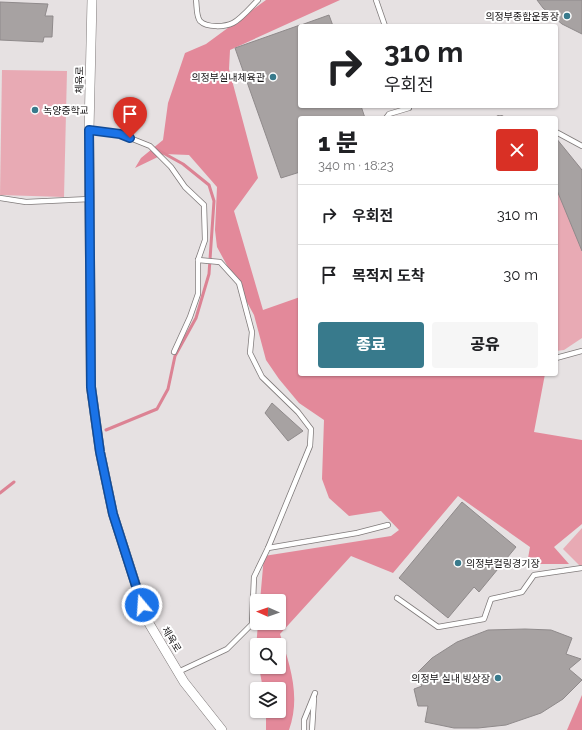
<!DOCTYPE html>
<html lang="ko">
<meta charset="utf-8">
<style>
:root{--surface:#fff;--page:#f6f6f6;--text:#202124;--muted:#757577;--line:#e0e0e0;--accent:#387a8c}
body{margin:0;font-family:Raleway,"Noto Sans KR",sans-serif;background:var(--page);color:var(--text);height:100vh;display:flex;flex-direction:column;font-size:15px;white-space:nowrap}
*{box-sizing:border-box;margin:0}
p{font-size:13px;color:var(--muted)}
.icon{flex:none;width:22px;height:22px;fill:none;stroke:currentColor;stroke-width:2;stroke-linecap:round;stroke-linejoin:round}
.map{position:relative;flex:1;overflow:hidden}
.drawer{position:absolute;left:298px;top:116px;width:260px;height:260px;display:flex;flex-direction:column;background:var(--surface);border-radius:4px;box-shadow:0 1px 3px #0004}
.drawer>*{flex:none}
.top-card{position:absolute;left:298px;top:24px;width:260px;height:84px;border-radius:4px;box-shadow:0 1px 3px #0004;background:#fff;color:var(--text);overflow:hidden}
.needle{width:26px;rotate:272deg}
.fabs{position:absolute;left:250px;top:594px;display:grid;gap:8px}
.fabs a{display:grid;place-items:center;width:36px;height:36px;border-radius:4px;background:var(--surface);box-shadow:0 1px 3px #0004;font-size:20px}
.pin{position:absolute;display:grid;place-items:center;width:34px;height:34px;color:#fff;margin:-41px -17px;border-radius:50% 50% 50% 0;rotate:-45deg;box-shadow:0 0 4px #0007}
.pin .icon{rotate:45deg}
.me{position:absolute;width:44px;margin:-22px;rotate:342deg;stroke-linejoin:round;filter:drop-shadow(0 0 3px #0008)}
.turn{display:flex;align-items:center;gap:14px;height:84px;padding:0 20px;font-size:18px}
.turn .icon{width:52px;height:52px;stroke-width:2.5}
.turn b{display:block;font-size:28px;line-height:34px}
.round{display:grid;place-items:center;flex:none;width:42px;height:42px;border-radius:4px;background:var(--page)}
.summary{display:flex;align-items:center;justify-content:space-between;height:68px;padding:0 20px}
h1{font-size:24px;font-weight:800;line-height:30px}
.action{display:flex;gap:8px;margin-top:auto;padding:8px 20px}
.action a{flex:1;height:46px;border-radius:4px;background:var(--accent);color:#fff;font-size:16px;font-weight:800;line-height:46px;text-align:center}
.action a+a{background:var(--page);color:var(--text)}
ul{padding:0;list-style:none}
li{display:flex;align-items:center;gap:12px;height:60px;padding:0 20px;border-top:1px solid var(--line)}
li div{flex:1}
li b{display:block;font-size:15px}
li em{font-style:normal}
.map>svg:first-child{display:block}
</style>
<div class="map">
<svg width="582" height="730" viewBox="0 0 582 730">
<rect width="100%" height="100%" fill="#e6e1e2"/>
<g fill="#e8aab4">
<path d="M2 70 67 71 64 197 0 195Z"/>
<path d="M556 141 561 145 582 170V338L564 350 556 351Z"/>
<path d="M582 528V568L563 549Z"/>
</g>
<g fill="#e3899a">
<path d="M266 0H340L230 50 229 69 258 178 234 211 263 310 300 297V374H545L534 432 582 440V524L554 547 569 564H527L530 547 458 496 393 573 351 556 280 634C290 666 301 696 289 730H266V711H279V689H263L259 667H279V645H257V655L256 649 258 623H279V601H260L264 556 391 536 399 530 381 511 349 516 329 498 322 479 324 420 299 403 279 379 266 360 254 315 217 247 215 230 217 187 189 155 164 154 135 168 141 158 163 140 168 103 185 53 206 44Z"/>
<path d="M582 695V730H567Z"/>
</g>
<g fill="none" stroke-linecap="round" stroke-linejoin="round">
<g stroke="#dc8394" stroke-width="3">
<path d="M106 430 157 409 168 389 175 356 196 318 209 274 214 201 209 185 183 164 156 149"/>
<path d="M0 493 14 482"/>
</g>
</g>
<g fill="#a7a2a2" stroke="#8f8a8b">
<path d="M537 0H582V34L562 24 543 8Z"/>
<path d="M0 2 48 4 45 16H53L52 37H44L43 42 0 40Z"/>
<path d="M329 15 333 26H302L301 25Z"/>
<path d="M300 25V106H361L365 118H300V172L281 178 235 48Z"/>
<path d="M556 138 582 170V251L556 188Z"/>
<path d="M272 403 303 431 288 441 265 413Z"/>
<path d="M462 502 516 547 479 592 474 587 448 618 399 578Z"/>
<path d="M525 629 551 630 572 638 566 654 581 659 569 669 582 680 563 699 541 713 506 725 478 728H454L425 722 428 706H418L414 689 422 686 414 676 432 658 457 642 488 630Z"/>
</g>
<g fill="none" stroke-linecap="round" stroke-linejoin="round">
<defs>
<g id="lane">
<path d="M196 0C197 6 196 16 200 21 207 28 225 27 233 23 241 19 251 7 258 0"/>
<path d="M376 0 385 26"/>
<path d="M386 118 389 114 409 108 408 106"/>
<path d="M499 118H501"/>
<path d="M89 130 120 134 150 146 171 167 185 187 204 205 205 240 198 260V294L190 317 174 352"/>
<path d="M556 132 582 146"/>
<path d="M0 198 26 202 90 199"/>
<path d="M198 260 220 262 239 283 252 332 250 353 262 377 298 412 311 429 310 446 268 548"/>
<path d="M556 358 582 351"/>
<path d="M397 598 438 627 484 619 491 599 522 592 534 575 582 568"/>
<path d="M178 672 227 649 252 624 254 577 268 548 357 533 388 525"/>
<path d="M304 730V720L315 693"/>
<path d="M312 730 314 698"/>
</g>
<path id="street" d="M92 0 89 130 91 387 100 452 113 514 147 620 184 682 222 730"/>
</defs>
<use href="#lane" stroke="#7f7a7a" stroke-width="6"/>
<use href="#street" stroke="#7f7a7a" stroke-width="10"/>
<use href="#lane" stroke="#fff" stroke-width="4.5"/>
<use href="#street" stroke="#fff" stroke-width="9"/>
</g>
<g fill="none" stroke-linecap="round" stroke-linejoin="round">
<defs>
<path id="route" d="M130 138 120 134 89 130 91 387 100 452 113 514 142 605"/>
</defs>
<use href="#route" stroke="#114b97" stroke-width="10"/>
<use href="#route" stroke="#1a73e8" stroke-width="7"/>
</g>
<g fill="#387a8c" stroke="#fff" stroke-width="1.5">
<circle cx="567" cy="16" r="4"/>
<circle cx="273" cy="77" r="4"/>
<circle cx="35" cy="110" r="4"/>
<circle cx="458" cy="563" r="4"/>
<circle cx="498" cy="678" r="4"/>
</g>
<g text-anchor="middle" stroke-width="4" stroke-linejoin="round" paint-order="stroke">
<g font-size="10" fill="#151314" stroke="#fff" text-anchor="end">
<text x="559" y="20">의정부종합운동장</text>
<text x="265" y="81">의정부실내체육관</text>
<text x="43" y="114" text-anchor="start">녹양중학교</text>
<text x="466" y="567" text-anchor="start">의정부컬링경기장</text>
<text x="490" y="682">의정부 실내 빙상장</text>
</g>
<g font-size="10" fill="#151314" stroke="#fff">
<text transform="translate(79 80) rotate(-89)" y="4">체육로</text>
<text transform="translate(172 639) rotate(59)" y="4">체육로</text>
</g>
</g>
</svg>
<div class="fabs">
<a><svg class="needle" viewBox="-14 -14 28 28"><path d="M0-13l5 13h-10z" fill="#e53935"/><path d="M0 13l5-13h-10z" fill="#757577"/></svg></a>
<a><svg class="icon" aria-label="search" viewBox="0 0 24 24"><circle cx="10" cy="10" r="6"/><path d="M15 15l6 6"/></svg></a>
<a><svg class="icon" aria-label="layers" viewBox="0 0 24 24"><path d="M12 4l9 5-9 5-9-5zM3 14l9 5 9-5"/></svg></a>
</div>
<div class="pin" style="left:130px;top:138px;background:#d93025"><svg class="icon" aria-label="arrive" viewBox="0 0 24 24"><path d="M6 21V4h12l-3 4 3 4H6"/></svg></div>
<svg class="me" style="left:142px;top:605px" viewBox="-20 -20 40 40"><circle r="17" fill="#1a73e8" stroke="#fff" stroke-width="3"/><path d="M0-11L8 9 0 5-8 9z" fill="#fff"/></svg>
<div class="top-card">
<div class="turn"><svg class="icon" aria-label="right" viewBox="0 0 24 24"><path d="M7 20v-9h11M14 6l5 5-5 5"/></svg><div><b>310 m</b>우회전</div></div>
</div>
<section class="drawer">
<div class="summary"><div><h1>1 분</h1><p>340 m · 18:23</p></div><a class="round" style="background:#d93025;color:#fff"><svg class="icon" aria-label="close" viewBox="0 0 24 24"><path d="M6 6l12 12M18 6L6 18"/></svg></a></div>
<ul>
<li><svg class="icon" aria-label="right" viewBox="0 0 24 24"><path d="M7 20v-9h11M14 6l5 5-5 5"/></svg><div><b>우회전</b></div><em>310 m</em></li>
<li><svg class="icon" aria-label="arrive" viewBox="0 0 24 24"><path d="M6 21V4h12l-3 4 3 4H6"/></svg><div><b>목적지 도착</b></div><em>30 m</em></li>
</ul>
<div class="action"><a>종료</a><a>공유</a></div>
</section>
</div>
